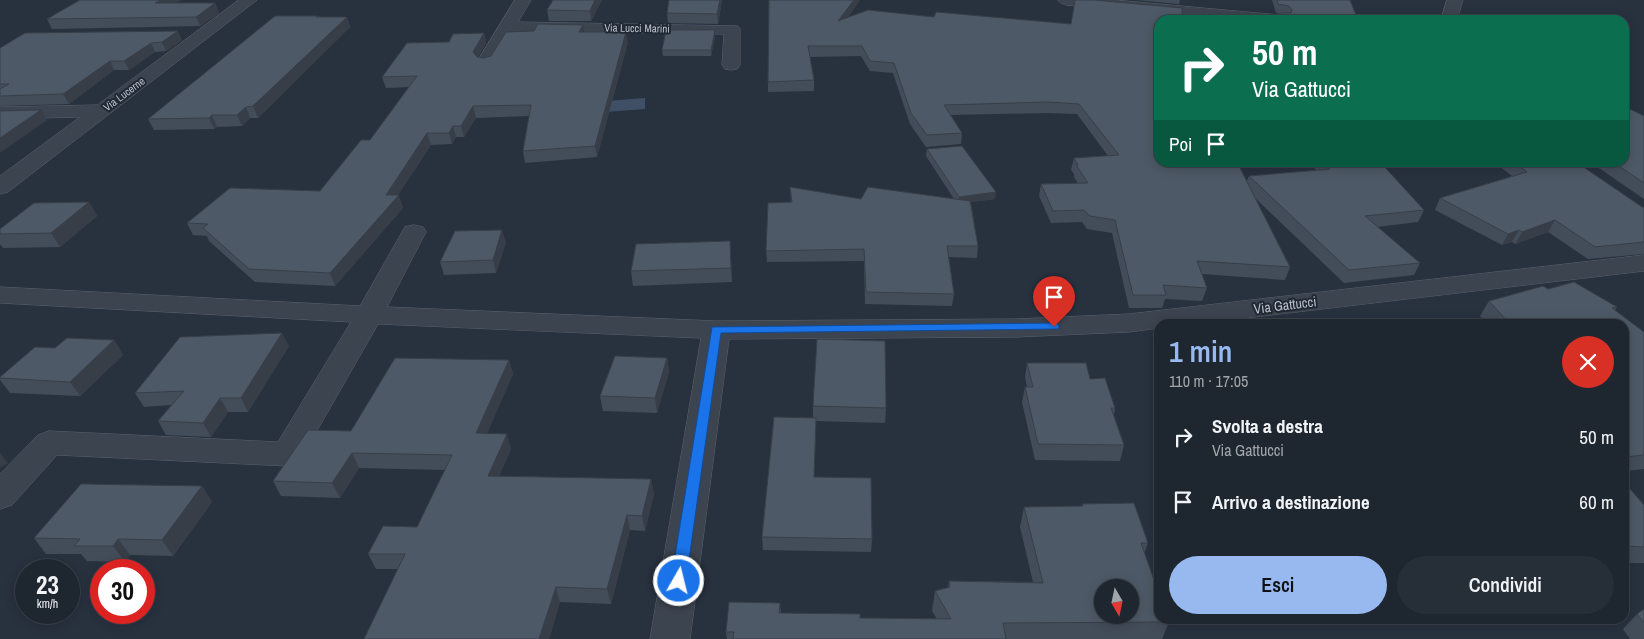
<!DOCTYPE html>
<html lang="it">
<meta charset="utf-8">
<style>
:root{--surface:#1e262f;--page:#262e37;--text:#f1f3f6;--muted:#a1a5aa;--line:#3c434b;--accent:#97b9f0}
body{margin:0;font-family:"Archivo Narrow",sans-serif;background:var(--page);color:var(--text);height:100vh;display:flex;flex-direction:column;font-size:19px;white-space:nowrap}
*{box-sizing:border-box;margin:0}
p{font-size:16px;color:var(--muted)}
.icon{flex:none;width:28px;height:28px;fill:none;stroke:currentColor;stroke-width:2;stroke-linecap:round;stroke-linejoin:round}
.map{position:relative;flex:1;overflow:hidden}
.side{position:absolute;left:1154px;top:319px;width:475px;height:305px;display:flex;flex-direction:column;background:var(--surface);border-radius:15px;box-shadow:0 2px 12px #0003,0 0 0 1px var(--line)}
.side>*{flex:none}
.guide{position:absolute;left:1154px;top:15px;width:475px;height:152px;border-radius:15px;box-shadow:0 2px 12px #0003,0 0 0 1px var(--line);background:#0b6e4f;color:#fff;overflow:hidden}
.needle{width:32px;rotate:171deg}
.tools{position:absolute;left:1094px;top:579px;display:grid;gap:10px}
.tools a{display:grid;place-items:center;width:45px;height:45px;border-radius:50%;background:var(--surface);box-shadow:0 2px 12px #0003,0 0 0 1px var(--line);font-size:25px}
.speed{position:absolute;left:15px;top:559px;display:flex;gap:10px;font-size:25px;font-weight:700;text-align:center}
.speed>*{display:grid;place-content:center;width:65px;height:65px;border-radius:50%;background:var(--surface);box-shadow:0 2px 12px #0003,0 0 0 1px var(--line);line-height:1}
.speed small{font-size:12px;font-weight:400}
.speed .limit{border:8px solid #d22;background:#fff;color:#111}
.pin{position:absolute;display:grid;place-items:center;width:42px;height:42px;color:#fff;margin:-51px -21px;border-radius:50% 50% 50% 0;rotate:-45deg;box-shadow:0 0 5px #0007}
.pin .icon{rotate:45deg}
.me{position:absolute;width:55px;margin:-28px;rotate:8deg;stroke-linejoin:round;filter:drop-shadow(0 0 4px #0008)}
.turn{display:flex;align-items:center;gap:18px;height:105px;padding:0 15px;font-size:22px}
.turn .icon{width:65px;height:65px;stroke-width:2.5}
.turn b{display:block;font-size:35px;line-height:42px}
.then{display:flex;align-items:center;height:48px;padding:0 15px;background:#0003;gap:10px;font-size:19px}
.round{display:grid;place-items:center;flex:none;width:52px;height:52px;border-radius:26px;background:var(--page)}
.summary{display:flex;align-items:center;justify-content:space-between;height:85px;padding:0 15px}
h1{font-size:30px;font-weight:600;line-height:38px;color:var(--accent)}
.primary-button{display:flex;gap:10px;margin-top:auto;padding:10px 15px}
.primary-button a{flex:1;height:58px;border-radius:30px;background:var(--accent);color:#111;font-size:20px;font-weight:600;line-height:58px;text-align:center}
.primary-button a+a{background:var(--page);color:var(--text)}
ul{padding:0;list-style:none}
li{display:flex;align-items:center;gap:15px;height:65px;padding:0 15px}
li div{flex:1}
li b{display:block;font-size:19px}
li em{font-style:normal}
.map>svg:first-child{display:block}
</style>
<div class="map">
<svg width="1644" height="639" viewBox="0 0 1644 639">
<rect width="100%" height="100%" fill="#28323f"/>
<path fill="#3f4f66" d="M645 98V109L593 113 594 102Z"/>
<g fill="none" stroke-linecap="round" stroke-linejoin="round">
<defs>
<g id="minor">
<path d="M239 0H257L8 192 0 194V176L80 117 0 119V107L97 105Z"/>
<path d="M515 0H531L518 22 738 26 740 29V65L737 69 731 70 725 69 722 65 724 34 512 32 492 66 486 67 480 66 477 62Z"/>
<path d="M1058 0H1115L1280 15 1286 17 1288 20H1229L1066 5 1061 3Z"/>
<path d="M1447 0H1463L1457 20H1441Z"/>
<path d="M414 225 423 227 426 232 387 307 716 321 1016 319 1129 314 1644 255V271L1195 324H1159V328L1129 332 1016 337 729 339 690 639H650L701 338 378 324 299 462 287 466 57 455 12 505 0 509V474L38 435 49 431 278 442 351 322 0 303V287L360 306 402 232 405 227Z"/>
</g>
</defs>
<use href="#minor" stroke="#5a626c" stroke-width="1"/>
<use href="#minor" fill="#3c444f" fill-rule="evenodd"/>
</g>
<g fill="#434d59">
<path d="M80 0H181L175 3H215L219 13 200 26 52 29 47 19Z"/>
<path d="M553 0H602L591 21H549L547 10Z"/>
<path d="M669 0H722L718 24 668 23 667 13Z"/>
<path d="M860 0 848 17H934L1071 24 1159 20 1247 181 1249 176 1316 170 1310 162H1380L1424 210 1418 222 1377 227 1420 263 1414 275 1344 283 1255 198 1290 267 1285 280 1202 274 1207 288 1202 301 1165 299 1162 308H1129L1112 233 1087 229 1082 222 1051 223 1039 196 1041 184 1078 183 1074 177V174L1071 170 1074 158 1108 156 1077 114 1047 113 951 115 962 133 961 144 926 147 910 124 893 73 870 71 861 56 810 57 814 80V91L768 92V82Z"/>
<path d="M1136 0H1180L1179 4Z"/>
<path d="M1272 0H1350L1358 20H1279L1281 14 1276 13Z"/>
<path d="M318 16 319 17H347L350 27 258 118H250L242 126 217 127 214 129 154 130 148 119Z"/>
<path d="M583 25 584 32 628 42 597 157 525 163 523 151 529 116 476 118 464 137H456L452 144 431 145 398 195 403 208 335 286 255 282 209 241 207 236 193 235 187 223 320 191 370 140 409 87 386 88 382 77 449 42 484 33 486 43 478 57 484 58 491 56 534 31Z"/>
<path d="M715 30V36L711 56H663L662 50Z"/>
<path d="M182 40 166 51 155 52 129 70H114L69 104 0 106V48Z"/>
<path d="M1644 116V199L1590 162H1624Z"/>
<path d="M927 149 996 192 995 199 971 202 978 246 977 258 949 257 954 294 952 306 865 304 864 261 767 262 766 251 791 202 790 187 861 199H954L926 156Z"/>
<path d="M1494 162H1576L1642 207H1644V254L1588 259 1548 232 1515 244 1512 242 1502 245 1435 210 1440 198 1512 176Z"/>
<path d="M89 202 97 216 60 247 3 248 0 244V229Z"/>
<path d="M730 241 732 282 633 286 631 271Z"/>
<path d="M506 242 496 273 444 275 440 262Z"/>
<path d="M1548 289 1617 307 1615 310 1644 332V469L1624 471V324H1487L1480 316 1489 301Z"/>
<path d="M114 340 123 355 80 396 10 393 0 380V377L55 348Z"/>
<path d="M289 346 248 412H228L211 437 166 435 158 421 171 405 144 407 135 393Z"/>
<path d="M667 358 669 372 657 413 603 411 600 396Z"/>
<path d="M509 360 513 374 487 433 511 449 499 476 651 479 654 494 645 531 630 530 611 604 560 602 549 639H364L398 569H376L368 554 417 527 445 470 359 468 340 498 281 496 273 481 351 431Z"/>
<path d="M1027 363 1090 379 1115 408 1114 415 1124 445 1120 461 1035 460 1022 402 1025 387H1027L1025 377Z"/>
<path d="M813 406 886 408 885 423 816 421 814 477 872 539 871 552 763 550 762 537 813 418Z"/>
<path d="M1624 482 1644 505V563H1624Z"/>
<path d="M202 486 212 502 173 556 130 555 125 562 87 561 81 554H46L34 538Z"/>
<path d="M1082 504 1148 543 1144 554 1169 622 1162 639H727L726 632 780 603 781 613 860 618 937 619 932 611 935 591 948 588 949 581 1033 582 1020 527 1024 507 1082 506Z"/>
<path d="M1644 609V639H1630L1623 629 1637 614Z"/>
</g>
<g fill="#373e48">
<path d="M161 0H181L159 12 155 3Z"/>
<path d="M595 0H602L591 21 590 11Z"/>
<path d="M720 0H722L718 24 717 14Z"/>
<path d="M854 0H860L838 31V21Z"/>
<path d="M215 3 219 13 200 26 196 17Z"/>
<path d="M347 17 350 27 258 118 253 106Z"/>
<path d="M583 25 585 35 579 32Z"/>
<path d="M715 30V36L711 56V50Z"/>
<path d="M178 31 182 40 166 51 162 42Z"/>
<path d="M626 32 628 42 597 157 595 146Z"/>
<path d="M484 33 486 43 475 62 473 52Z"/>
<path d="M151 43 155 52 129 70 124 61Z"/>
<path d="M110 61 114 70 69 104 63 94Z"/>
<path d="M473 106 476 118 464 137 461 126Z"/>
<path d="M246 107 250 118 242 126 237 115Z"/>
<path d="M41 110 47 120 0 153V138Z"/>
<path d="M212 115 217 127 214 129 209 118Z"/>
<path d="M453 126 456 137 452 144 449 133Z"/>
<path d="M427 133 431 145 396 198 399 195 403 208 335 286 330 273 386 195Z"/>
<path d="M996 192 995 199 958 204 959 197Z"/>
<path d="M89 202 97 216 60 247 51 233Z"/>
<path d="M1555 220 1548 232 1515 244 1522 232Z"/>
<path d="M502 230 506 242 496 273 493 260Z"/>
<path d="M1519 230 1512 242 1502 245 1508 234Z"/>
<path d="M282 333 289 346 248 412 241 398Z"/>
<path d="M114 340 123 355 80 396 70 382Z"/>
<path d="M667 358 669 372 657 413 655 398Z"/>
<path d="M509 360 513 374 481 448 476 433Z"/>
<path d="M220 398 228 412 211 437 203 423Z"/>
<path d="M507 434 511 449 493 491 488 476Z"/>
<path d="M0 453 8 463 0 468Z"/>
<path d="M352 453 359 468 340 498 332 483Z"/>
<path d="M651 479 654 494 645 531 642 516Z"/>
<path d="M202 486 212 502 173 556 162 540Z"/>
<path d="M627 515 630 530 611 604 607 589Z"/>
<path d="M118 539 130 555 125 562 113 546Z"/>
<path d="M556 587 560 602 549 639H539Z"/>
</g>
<g fill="#4e5967" stroke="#373e48" fill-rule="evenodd">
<path d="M80 0H161L155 3H215L196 17 47 19Z"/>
<path d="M553 0H595L590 11 547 10Z"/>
<path d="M669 0H720L717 14 667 13Z"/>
<path d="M769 0H854L838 21 868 10 934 17 936 12 1071 24 1075 0H1094L1182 8V15L1236 20H1159V162H1237L1290 267 1197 261 1207 288 1163 285 1166 295H1133L1115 220 1090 216 1084 210 1053 211 1041 184 1088 183 1076 165H1078L1074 158 1119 155 1079 104 1048 102 944 105 962 133 927 135 911 113 894 63 870 61 862 46H808L814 80 768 82Z"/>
<path d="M1277 0H1350L1358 20H1283L1281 13H1291L1292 10 1289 6 1278 4Z"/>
<path d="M275 16H318L316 17H347L253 106 246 107 237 115H212L209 118 148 119Z"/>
<path d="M538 24 583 25 579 32H626L595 146 523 151 531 105 473 106 461 126H453L449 133H427L386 195H399L330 273 249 269 203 228 208 224 187 223 230 188 320 191 361 140H370L417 76 382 77 407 43 449 42 453 34 484 33 473 52 477 57 484 58 491 56 506 32 534 31Z"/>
<path d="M666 30H715L711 50H662Z"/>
<path d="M178 31 162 42 151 43 124 61H110L63 94 0 96V89L9 84H0V48L25 33Z"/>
<path d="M1624 106 1644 116V183L1613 162H1624Z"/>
<path d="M41 110 0 138V111Z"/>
<path d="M962 146 996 192 959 197 927 149Z"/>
<path d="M1324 162H1380L1424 210 1365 216 1420 263 1349 270 1249 176 1330 169Z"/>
<path d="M1514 162H1576L1642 207H1644V242L1595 247 1555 220 1522 232 1519 230 1508 234 1440 198 1527 172Z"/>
<path d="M790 187 861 199 868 187 970 201 978 246H947L954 294 866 292 864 249 766 251 768 203 792 202Z"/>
<path d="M89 202 51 233 0 234V229L34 203Z"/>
<path d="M502 230 493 260 440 262 455 231Z"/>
<path d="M730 241 731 268 631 271 636 244Z"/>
<path d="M1574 282 1617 307 1612 308 1644 332V455L1624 457V324H1510L1489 301 1543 286 1548 289Z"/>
<path d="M282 333 241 398H220L203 423 158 421 184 391 135 393 180 337Z"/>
<path d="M67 338 114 340 70 382 0 378V377L35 347 55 348Z"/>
<path d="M817 339 885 341 886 408 813 406Z"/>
<path d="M615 356 667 358 655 398 600 396Z"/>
<path d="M395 358 509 360 476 433 507 434 488 476 651 479 642 516 627 515 607 589 556 587 539 639H364L405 554H368L383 526 417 527 452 455 352 453 332 483 273 481 308 430 351 431Z"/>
<path d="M1027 363H1086L1090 379 1105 378 1115 408H1111L1124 445 1038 444 1025 387H1033Z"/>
<path d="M774 417 816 418 814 477 871 478 872 539 762 537Z"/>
<path d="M1624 482 1644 505V547L1624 546Z"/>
<path d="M81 484 202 486 162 540 118 539 113 546H74L80 539 34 538Z"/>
<path d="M1134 503 1148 543H1141L1159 594V619H1168L1169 622 1003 623 1006 639H733L734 632H726L729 602 780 603 779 613 860 614V618L951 619 935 591 950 587 949 581 1043 583 1024 507 1083 506 1082 504ZM1102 588H1130V615H1102Z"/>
<path d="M1644 609V623L1637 614Z"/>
</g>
<path fill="#1a73e8" stroke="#114b97" d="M1054 323 1058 324 1059 327 1058 329 721 333 686 581 684 586 679 588 673 586 671 581 712 327Z"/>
<g text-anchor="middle" stroke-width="4" stroke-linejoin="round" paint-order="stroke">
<g font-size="11" fill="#b8bfc9" stroke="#202934">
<text transform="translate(637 28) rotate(1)" y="4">Via Lucci Marini</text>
<text transform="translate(124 94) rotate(-37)" y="4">Via Lucerne</text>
</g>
<g font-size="14" fill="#b8bfc9" stroke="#202934">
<text transform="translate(1285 305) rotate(-7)" y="5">Via Gattucci</text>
</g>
</g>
</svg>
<div class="tools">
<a><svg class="needle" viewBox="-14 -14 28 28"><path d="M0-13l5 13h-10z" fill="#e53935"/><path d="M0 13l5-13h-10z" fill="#a1a5aa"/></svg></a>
</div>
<div class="speed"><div>23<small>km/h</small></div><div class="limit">30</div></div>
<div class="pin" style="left:1054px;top:327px;background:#d93025"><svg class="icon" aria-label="arrive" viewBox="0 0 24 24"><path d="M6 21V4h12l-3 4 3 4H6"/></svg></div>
<svg class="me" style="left:679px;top:581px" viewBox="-20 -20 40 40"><circle r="17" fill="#1a73e8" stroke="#fff" stroke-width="3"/><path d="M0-11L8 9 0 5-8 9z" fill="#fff"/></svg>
<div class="guide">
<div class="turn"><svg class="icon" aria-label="right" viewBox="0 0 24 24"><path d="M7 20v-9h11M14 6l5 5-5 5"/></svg><div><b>50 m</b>Via Gattucci</div></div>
<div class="then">Poi<svg class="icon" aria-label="arrive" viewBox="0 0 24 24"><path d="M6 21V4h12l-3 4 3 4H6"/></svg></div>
</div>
<section class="side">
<div class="summary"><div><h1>1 min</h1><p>110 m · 17:05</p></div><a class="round" style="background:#d93025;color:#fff"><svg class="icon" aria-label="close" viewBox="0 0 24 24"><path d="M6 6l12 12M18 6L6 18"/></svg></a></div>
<ul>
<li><svg class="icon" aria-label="right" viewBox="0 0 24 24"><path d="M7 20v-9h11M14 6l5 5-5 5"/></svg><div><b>Svolta a destra</b><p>Via Gattucci</p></div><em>50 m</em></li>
<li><svg class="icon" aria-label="arrive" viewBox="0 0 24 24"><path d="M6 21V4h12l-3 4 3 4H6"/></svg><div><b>Arrivo a destinazione</b></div><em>60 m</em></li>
</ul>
<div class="primary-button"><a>Esci</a><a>Condividi</a></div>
</section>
</div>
